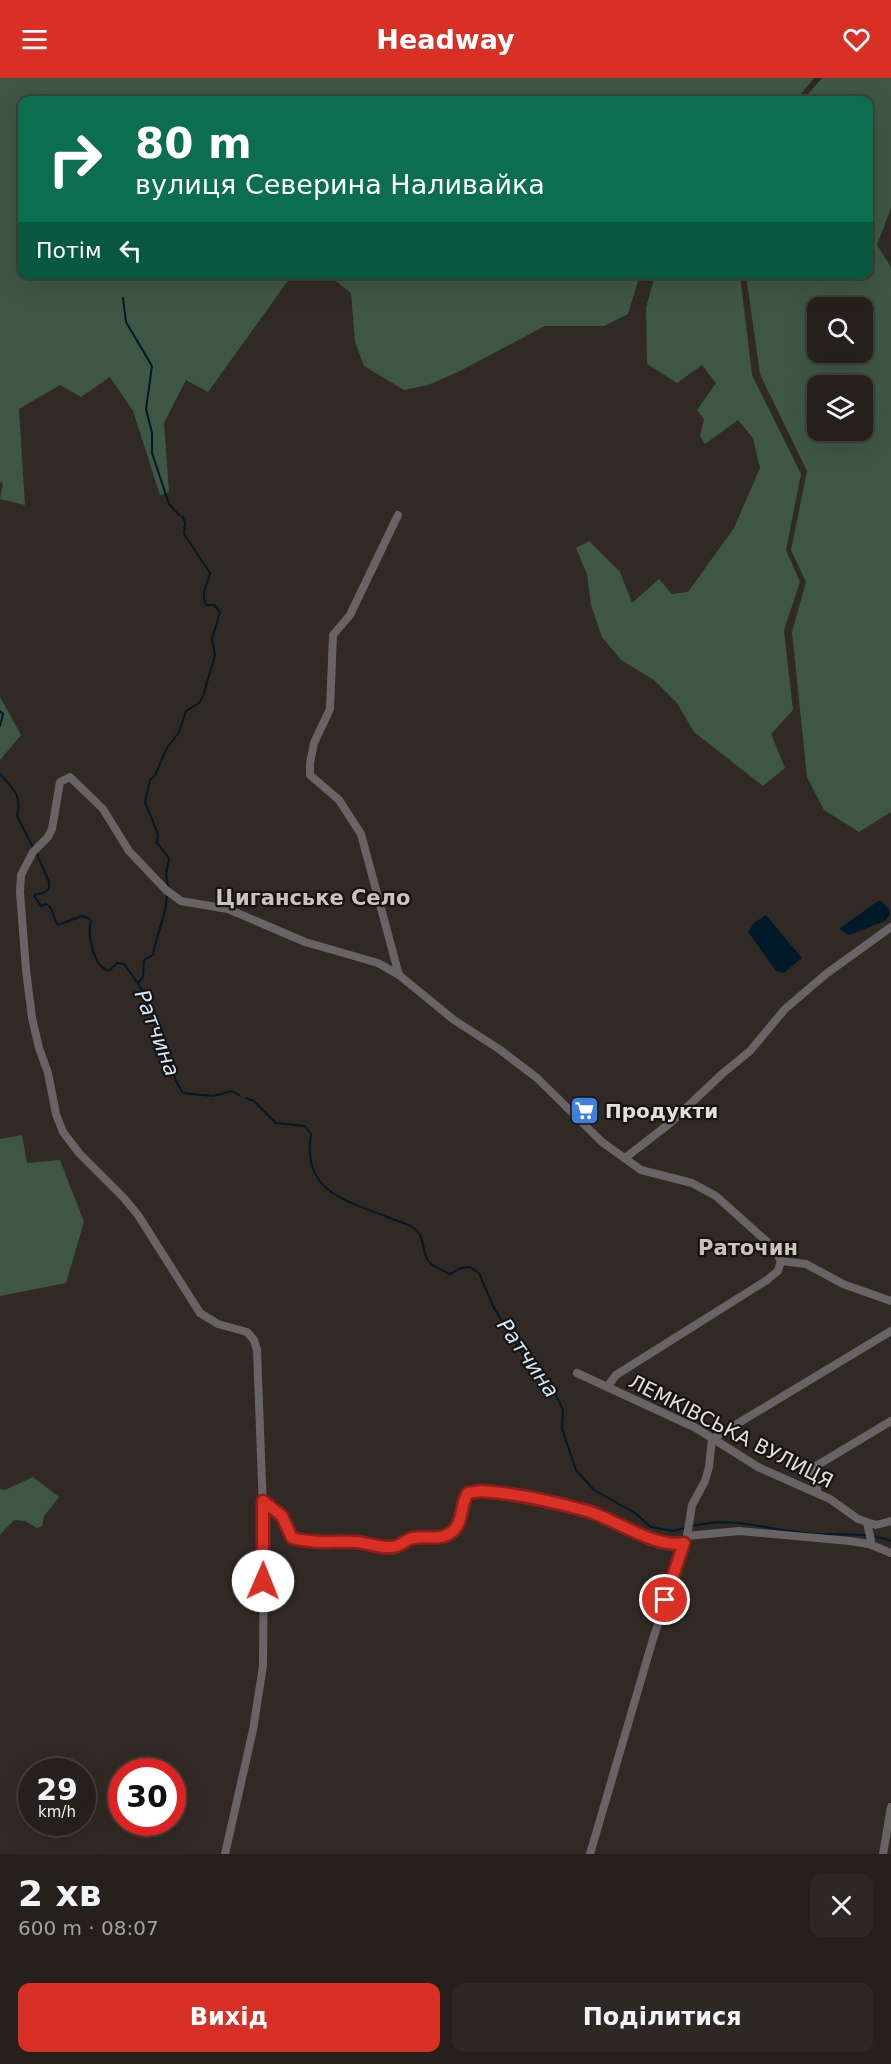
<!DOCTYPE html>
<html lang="uk">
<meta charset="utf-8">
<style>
:root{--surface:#25201b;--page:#2d2824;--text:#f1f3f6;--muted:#a3a3a3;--line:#423e3a;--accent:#d93025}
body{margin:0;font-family:"DejaVu Sans",sans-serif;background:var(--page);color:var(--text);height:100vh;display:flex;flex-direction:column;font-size:22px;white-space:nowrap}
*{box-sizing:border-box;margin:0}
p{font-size:20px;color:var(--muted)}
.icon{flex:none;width:33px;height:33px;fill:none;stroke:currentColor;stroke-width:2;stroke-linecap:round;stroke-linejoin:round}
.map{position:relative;height:1776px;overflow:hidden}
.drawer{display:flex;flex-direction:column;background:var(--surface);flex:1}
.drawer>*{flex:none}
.hud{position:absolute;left:18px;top:18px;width:855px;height:183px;border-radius:12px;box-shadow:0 6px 24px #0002,0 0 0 2px var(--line);background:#0b6e4f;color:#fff;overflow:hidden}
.fabs{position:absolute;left:807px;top:219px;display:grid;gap:12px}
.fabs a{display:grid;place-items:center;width:66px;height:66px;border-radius:12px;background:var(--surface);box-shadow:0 6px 24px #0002,0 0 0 2px var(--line);font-size:30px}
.speed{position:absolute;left:18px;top:1680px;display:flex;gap:12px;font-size:30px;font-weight:700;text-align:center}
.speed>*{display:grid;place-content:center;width:78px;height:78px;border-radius:50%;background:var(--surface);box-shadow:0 6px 24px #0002,0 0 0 2px var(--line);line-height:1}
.speed small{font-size:15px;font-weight:400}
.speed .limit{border:9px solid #d22;background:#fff;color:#111}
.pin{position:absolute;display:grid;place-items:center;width:51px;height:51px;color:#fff;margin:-26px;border:3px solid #fff;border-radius:50%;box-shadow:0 2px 6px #0007}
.me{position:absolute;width:66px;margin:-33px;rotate:1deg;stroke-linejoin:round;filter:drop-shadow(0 0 4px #0008)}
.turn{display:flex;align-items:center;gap:21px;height:126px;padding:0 18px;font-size:27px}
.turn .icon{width:78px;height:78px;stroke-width:2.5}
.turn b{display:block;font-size:42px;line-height:51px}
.then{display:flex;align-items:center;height:57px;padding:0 18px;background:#0003;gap:12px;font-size:22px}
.round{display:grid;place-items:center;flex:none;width:63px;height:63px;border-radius:12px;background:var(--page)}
.summary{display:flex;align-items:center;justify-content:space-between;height:102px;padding:0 18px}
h1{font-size:36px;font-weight:600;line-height:45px}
.button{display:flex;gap:12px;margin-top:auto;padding:12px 18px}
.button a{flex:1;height:69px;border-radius:12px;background:var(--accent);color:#fff;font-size:24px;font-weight:600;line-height:69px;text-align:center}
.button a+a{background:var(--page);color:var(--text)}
header{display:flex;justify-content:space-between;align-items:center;height:78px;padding:0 18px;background:var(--accent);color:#fff;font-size:27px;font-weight:600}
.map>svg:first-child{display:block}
</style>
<header><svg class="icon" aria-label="menu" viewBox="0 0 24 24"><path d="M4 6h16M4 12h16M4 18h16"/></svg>Headway<svg class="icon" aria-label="heart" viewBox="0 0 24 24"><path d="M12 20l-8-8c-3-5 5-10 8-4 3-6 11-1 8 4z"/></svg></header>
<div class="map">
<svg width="891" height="1776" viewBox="0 0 891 1776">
<rect width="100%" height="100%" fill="#312a24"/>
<g fill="#3e5744" fill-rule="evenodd">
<path d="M0 0H814L796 22H22V196L292 197 208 314 186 302 164 345 169 414 160 417 133 333 110 299 81 319 60 307 19 331 25 427 0 421 3 405 0 404Z"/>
<path d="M822 0H891V130L877 167 891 189V734L859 754 824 732 807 699 792 554 806 504 791 472 807 393 760 296 746 197 868 196V22H803ZM818 230H862V274H818ZM818 308H862V352H818Z"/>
<path d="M328 197H640L628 236 604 248H545L460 293 428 307 404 312 364 288 355 264 351 215Z"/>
<path d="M655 197H740L752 297 801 396 786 472 800 504 784 552 793 632 771 656 785 690 763 708 694 654 677 625 654 602 621 582 602 559 591 527 587 496 576 470 589 463 620 494 632 525 659 501 672 516 688 514 734 450 760 390 753 360 738 342 705 366 700 358 704 341 697 332 716 305 702 287 677 305 647 286 646 230Z"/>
<path d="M0 619 21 657 0 682Z"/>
<path d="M22 1057 27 1085 60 1082 84 1144 66 1205 0 1218V1061Z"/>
<path d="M33 1399 59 1419 44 1438 42 1448 37 1450 25 1443 14 1442 0 1457V1411L5 1412Z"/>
</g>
<g fill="#001a2a">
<path d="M878 823H881L889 831 890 837 885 843 849 857 839 851Z"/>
<path d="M766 837 802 880 784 895 776 893 748 854 754 845Z"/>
</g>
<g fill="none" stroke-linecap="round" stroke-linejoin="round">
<g stroke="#001a2a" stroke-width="2">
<path d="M123 220 126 244 152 288 146 331 152 355V375L169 426 179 437 183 439 185 445 184 456 210 495C208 506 200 515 206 527H214L220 534 212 561 215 577 203 618 199 625 186 633 179 654 167 670 155 697 150 702 145 724 158 756 157 765 169 780 166 796 168 809"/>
<path d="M0 633 3 636 0 648"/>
<path d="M0 696C12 710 23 718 17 738L33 769"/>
<path d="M36 774 49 804V811L43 815 36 816 34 818 41 828 46 826C55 831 52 840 58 847L82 838 90 841 91 843C87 857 93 888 109 893L117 885 124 886C141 909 155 930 163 957 170 980 169 994 183 1015L213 1018 232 1013 239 1017"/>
<path d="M138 905 143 899 144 882 153 877C156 856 167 837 167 816"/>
<path d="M246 1020 254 1023 276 1045 305 1048 311 1056C301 1114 347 1123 390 1140 397 1143 406 1145 412 1149 426 1158 421 1169 427 1181 432 1189 442 1192 450 1196L461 1190 470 1189 479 1195 494 1230 525 1281 555 1315 563 1332 562 1351 576 1392 594 1412 635 1435 651 1449 673 1453 685 1450"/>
<path d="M691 1448C738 1437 767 1453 813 1456 839 1457 866 1454 891 1463"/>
</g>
<g stroke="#686466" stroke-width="8">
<path d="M398 437 350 537 333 557 330 631 314 665 310 685V697L339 722 361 756 399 897"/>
<path d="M625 1080 669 1046 722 996 750 973 785 931 826 896 891 849"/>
<path d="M577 1295 696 1350 758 1389 830 1421 858 1441 876 1447 891 1443"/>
<path d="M607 1309 616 1297 767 1202 778 1193 781 1183"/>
<path d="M818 1415 812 1394 816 1388 891 1343"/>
<path d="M263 1423 282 1438 292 1460C313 1466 334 1463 356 1464 369 1465 384 1472 397 1468 402 1467 407 1461 413 1460 427 1457 441 1464 453 1453 470 1438 450 1418 481 1413 516 1415 554 1423 587 1433 616 1441 655 1471 684 1465"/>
<path d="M867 1445 871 1462 869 1466"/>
<path d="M687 1458 739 1453 850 1463 869 1466 891 1475"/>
<path d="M225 1776 253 1652 263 1588 264 1458 257 1272 254 1262 247 1254 218 1246 200 1235 138 1137 123 1119 79 1075 63 1054 56 1036 48 995 39 970 32 940 26 892 20 814 21 797 33 774 48 759 52 751 60 704 70 699 103 731 129 773 166 812 181 823 228 831 305 864 378 885 399 897 454 942 499 971 537 1000 602 1064 641 1092 692 1105 716 1118 774 1170 781 1183 806 1186 843 1206 891 1223"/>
<path d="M590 1776 653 1561 687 1458 692 1427 705 1403 709 1389 712 1361 891 1253"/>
<path d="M883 1776 891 1729"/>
</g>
</g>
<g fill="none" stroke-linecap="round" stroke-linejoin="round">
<defs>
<path id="route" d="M263 1503V1423L282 1438 292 1460C313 1466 334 1463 356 1464 369 1465 384 1472 397 1468 403 1466 407 1461 413 1460 427 1457 441 1464 453 1453 464 1443 460 1426 468 1415L481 1413C516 1415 554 1424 587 1433 615 1441 655 1471 684 1465L665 1522"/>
</defs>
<use href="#route" stroke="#8d1f18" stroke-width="15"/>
<use href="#route" stroke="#d93025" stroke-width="10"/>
</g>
<defs>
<symbol id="supermarket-square" viewBox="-11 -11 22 22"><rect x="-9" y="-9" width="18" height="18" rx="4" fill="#3f7fe0" stroke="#161311"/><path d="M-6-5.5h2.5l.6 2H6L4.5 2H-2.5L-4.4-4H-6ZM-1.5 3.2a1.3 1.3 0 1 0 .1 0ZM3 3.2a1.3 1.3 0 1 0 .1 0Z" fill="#fff"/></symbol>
</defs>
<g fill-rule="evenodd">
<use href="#supermarket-square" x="568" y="1016" width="33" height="33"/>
</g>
<g text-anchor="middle" stroke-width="4.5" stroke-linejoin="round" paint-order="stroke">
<g font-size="20" font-weight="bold" fill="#e4dfdc" stroke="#161311" text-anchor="start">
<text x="605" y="1040">Продукти</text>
</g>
<g font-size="20" fill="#e4dfdc" stroke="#161311">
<text transform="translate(731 1353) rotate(27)" y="7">ЛЕМКІВСЬКА ВУЛИЦЯ</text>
</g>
<g font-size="21" font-weight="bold" fill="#ccc3bc" stroke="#161311">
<text x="313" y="827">Циганське Село</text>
<text x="748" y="1177">Раточин</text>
</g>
<g font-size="21" font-style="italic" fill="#d0e9fa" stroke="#161311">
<text transform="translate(157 955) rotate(69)" y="7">Ратчина</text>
<text transform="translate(528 1280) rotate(55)" y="7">Ратчина</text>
</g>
</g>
</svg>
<div class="fabs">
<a><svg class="icon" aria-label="search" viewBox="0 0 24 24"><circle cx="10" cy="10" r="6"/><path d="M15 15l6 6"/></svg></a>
<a><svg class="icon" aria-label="layers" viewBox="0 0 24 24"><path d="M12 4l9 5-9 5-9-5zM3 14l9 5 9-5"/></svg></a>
</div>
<div class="speed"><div>29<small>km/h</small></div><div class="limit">30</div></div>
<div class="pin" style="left:665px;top:1522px;background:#d93025"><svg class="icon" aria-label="arrive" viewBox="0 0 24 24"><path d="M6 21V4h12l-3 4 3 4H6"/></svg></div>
<svg class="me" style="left:263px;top:1503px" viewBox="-20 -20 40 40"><circle r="19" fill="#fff"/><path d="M0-13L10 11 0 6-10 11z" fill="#d93025"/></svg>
<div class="hud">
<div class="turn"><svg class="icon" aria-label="right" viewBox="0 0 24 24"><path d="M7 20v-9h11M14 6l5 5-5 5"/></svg><div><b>80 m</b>вулиця Северина Наливайка</div></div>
<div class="then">Потім<svg class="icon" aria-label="left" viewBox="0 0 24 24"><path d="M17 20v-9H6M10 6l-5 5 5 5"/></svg></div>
</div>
</div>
<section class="drawer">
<div class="summary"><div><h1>2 хв</h1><p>600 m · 08:07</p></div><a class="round"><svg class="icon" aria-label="close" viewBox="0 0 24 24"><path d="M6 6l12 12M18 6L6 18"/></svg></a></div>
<div class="button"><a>Вихід</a><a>Поділитися</a></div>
</section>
